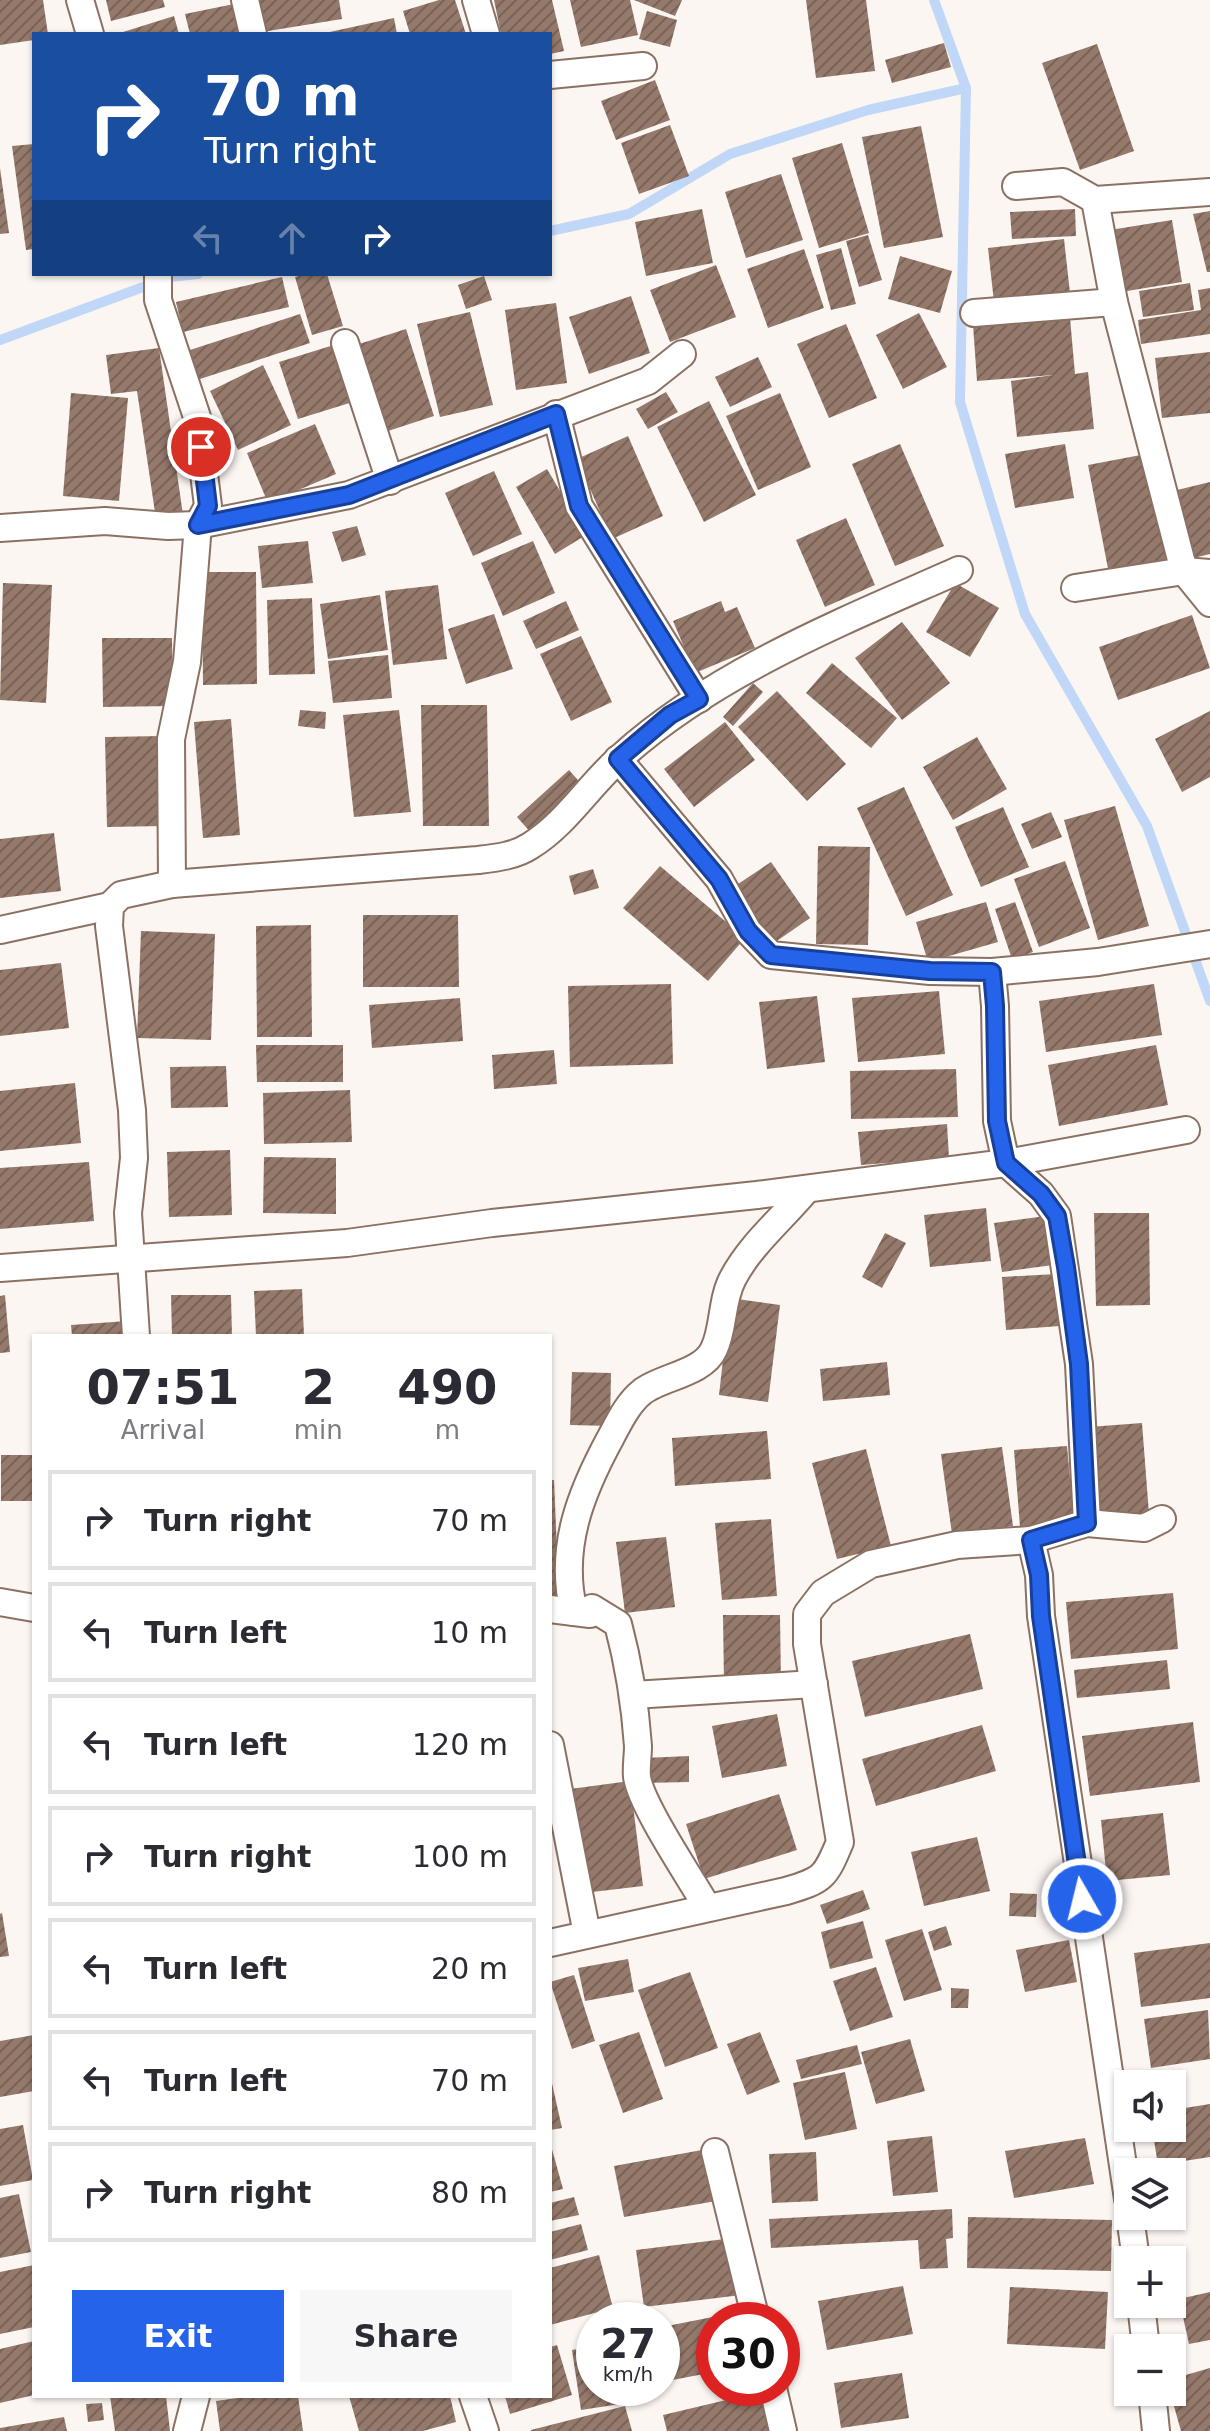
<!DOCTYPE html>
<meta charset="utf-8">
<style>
:root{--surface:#fff;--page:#f7f7f7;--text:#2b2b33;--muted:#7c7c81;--line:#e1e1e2;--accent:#2563eb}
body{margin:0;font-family:"DejaVu Sans",sans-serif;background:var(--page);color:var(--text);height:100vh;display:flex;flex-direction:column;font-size:30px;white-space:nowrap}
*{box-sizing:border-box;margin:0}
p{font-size:26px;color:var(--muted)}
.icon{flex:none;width:44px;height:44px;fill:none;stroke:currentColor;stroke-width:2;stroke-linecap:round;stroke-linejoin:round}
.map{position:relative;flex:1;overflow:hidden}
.drawer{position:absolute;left:32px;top:1334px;width:520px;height:1064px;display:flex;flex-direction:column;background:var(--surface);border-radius:0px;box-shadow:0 2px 6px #0004}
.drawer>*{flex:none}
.guide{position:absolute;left:32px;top:32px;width:520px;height:244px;border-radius:0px;box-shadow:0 2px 6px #0004;background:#1a4fa0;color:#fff;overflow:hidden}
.fabs{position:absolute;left:1114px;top:2070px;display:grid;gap:16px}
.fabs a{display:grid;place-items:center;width:72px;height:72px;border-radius:0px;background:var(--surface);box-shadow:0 2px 6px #0004;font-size:40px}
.speed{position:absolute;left:576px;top:2302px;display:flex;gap:16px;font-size:40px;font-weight:700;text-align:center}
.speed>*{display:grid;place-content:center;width:104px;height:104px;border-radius:50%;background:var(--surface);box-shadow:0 2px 6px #0004;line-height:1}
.speed small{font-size:20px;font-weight:400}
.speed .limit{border:12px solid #d22;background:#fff;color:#111}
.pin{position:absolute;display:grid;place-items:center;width:68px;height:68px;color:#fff;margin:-34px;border:4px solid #fff;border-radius:50%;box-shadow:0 2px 8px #0007}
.me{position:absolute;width:88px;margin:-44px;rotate:352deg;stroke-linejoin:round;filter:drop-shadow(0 0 6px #0008)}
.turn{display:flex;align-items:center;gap:28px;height:168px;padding:0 40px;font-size:36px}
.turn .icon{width:104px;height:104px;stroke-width:2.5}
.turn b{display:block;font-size:56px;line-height:68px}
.lanes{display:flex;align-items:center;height:76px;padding:0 40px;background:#0003;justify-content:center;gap:40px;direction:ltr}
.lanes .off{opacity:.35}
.eta{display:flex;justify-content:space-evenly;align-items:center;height:136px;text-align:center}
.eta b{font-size:48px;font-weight:700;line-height:56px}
.action{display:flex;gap:16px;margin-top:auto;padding:16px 40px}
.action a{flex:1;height:92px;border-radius:0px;background:var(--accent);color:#fff;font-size:32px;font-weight:700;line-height:92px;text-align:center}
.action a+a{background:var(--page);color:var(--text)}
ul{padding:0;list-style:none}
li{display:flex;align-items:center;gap:24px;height:100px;margin:0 16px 12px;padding:0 24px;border:4px solid var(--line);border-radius:0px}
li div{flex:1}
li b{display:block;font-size:30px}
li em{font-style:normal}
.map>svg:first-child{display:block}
</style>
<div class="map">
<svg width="1210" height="2431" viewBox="0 0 1210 2431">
<defs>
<pattern id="building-hatch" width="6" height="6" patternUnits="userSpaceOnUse" patternTransform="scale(2)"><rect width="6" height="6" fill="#957a6c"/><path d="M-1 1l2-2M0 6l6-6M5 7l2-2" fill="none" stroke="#796358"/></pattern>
</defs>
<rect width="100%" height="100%" fill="#fcf6f3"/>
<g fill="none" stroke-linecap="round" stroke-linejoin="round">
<g stroke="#c1d7f7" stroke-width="10">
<path d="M934 0 966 88 960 402 1025 614 1147 826 1210 1001"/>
<path d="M550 231 629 214 730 154 868 110 966 88"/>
<path d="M0 340 170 277 198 274"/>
</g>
</g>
<g fill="url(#building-hatch)">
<path d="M0 0H43L48 34H34V40L0 45Z"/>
<path d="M106 0H163L165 7 111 21Z"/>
<path d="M251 0H339L342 19 256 33Z"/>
<path d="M439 0H455L466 34H410L403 11Z"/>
<path d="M494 0H552L564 51 550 54V34H501Z"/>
<path d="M570 0H630L638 35 581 47Z"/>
<path d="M634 0H682L675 16Z"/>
<path d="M806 0H866L875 71 816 78Z"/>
<path d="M234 4 241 34H190L185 14Z"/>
<path d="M647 11 677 20 670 47 639 39Z"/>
<path d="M174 16 179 34H120V33Z"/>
<path d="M394 18 397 34H325V33Z"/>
<path d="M944 43 951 67 892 83 885 60Z"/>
<path d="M1097 44 1134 151 1080 170 1042 63Z"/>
<path d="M655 80 670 120 616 140 601 101Z"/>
<path d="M670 125 689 176 639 194 621 143Z"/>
<path d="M921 126 943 237 884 248 862 137Z"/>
<path d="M842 143 869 233 819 248 792 158Z"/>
<path d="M34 144V249L26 250 12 146Z"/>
<path d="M0 168 9 233 0 234Z"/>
<path d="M781 174 803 240 746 258 725 192Z"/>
<path d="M702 209 713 263 646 276 635 222Z"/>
<path d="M1075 209 1076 236 1012 239 1010 212Z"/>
<path d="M1210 211V272H1207L1193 214Z"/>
<path d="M1172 220 1182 282 1121 292 1110 230Z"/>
<path d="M868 235 882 280 859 287 846 241Z"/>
<path d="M1064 239 1070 293 994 302 988 248Z"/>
<path d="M841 248 856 304 831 310 816 255Z"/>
<path d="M804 249 824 308 768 328 747 269Z"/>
<path d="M900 256 952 271 940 313 888 299Z"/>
<path d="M716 265 736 317 670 342 650 290Z"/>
<path d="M306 274H327L343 326 312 335 295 277Z"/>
<path d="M484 276 492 300 466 309 458 285Z"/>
<path d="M282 277 289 307 183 332 176 302Z"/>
<path d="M1190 283 1194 310 1143 317 1139 291Z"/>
<path d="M1210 288V334L1141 344 1138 320 1201 310 1198 290Z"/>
<path d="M631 296 650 353 589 374 569 317Z"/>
<path d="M556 303 567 383 516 390 505 310Z"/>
<path d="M470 312 493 405 440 417 417 324Z"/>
<path d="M919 313 947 367 903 389 876 335Z"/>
<path d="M300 314 310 343 197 380 187 351Z"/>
<path d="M1070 318 1075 374 1088 372 1094 429 1017 437 1011 381 1053 375 977 381 973 325Z"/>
<path d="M846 324 877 398 829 418 797 344Z"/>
<path d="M406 329 434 416 385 432 356 345Z"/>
<path d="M337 344 356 401 298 419 279 362Z"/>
<path d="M159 348 183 515 156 519 137 391 111 394 106 355Z"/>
<path d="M1210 352V413L1162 418 1155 358Z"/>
<path d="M758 357 772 387 730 407 715 377Z"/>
<path d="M263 365 291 425 238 450 210 391Z"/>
<path d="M666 392 678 412 648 429 636 409Z"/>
<path d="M71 393 128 398 119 501 63 496Z"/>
<path d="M780 393 811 467 758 490 726 416Z"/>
<path d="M709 401 756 495 704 522 657 427Z"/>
<path d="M315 424 336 474 268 503 247 453Z"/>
<path d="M628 436 663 516 612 539 577 459Z"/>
<path d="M900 444 944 546 895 566 852 464Z"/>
<path d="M1065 444 1074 498 1015 508 1005 454Z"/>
<path d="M1146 454 1168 569 1110 579 1088 465Z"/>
<path d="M547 469 586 535 555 554 516 487Z"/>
<path d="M494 471 522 534 473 556 445 493Z"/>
<path d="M1210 482V554L1190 559 1173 491Z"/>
<path d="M846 518 875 585 825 607 796 540Z"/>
<path d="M357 526 366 555 342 562 332 532Z"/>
<path d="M308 541 313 583 262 588 258 546Z"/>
<path d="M533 541 555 593 503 616 481 563Z"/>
<path d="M202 572H256L257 684 203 685Z"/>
<path d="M3 583 52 585 46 703 0 700Z"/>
<path d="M955 583 999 608 970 657 926 632Z"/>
<path d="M438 585 447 659 393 665 385 591Z"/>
<path d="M380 595 388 650 328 659 320 604Z"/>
<path d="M312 598 315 674 269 675 267 600Z"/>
<path d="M566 601 579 630 536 649 523 621Z"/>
<path d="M721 601 725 612 737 607 755 648 695 673 673 621Z"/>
<path d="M494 614 513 669 466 684 448 629Z"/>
<path d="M1192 615 1210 668 1118 700 1099 647Z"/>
<path d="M902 622 950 683 902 720 855 658Z"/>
<path d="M581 636 612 702 571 721 540 654Z"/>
<path d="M102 638H172L173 706 103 707Z"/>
<path d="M388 655 392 698 333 703 328 661Z"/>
<path d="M832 663 897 718 871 748 806 693Z"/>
<path d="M753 683 763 692 733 726 723 717Z"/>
<path d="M777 691 846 764 807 801 738 727Z"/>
<path d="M421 705H487L489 826H423Z"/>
<path d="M300 710 326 712 325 729 298 726Z"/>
<path d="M399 710 411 812 354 817 343 715Z"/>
<path d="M1210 711V777L1182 792 1155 739Z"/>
<path d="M231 719 240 835 203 838 194 722Z"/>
<path d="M725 722 755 760 694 807 664 769Z"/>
<path d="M163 736 165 826 107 827 105 737Z"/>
<path d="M977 737 1007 789 953 820 923 767Z"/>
<path d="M569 770 584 787 532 834 517 817Z"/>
<path d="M904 787 953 895 906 916 857 808Z"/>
<path d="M1115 806 1149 926 1098 940 1064 820Z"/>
<path d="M1003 807 1029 867 981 887 955 827Z"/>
<path d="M1051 812 1062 837 1032 849 1021 824Z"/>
<path d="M54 833 61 891 0 898V839Z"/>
<path d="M818 846 870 847 868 945 816 944Z"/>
<path d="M1065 861 1090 928 1039 947 1014 879Z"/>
<path d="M771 862 810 918 771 945 732 888Z"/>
<path d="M660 866 745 938 708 981 623 908Z"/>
<path d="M593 869 599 888 574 895 569 876Z"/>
<path d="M986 902 998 942 928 962 916 922Z"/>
<path d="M1015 902 1033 952 1012 959 995 909Z"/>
<path d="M363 915H458L459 987H363Z"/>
<path d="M311 925 312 1037H257L256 926Z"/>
<path d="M141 931 215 934 211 1040 137 1038Z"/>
<path d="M61 963 69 1028 0 1036V970Z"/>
<path d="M671 984 673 1064 570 1067 568 986Z"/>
<path d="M1154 984 1162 1035 1046 1052 1039 1001Z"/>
<path d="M939 991 945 1054 858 1062 852 998Z"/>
<path d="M817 996 825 1062 767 1069 759 1002Z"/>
<path d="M460 998 463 1041 372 1048 369 1005Z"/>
<path d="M256 1045H343V1082H257Z"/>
<path d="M1156 1045 1168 1105 1059 1126 1048 1065Z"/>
<path d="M554 1050 557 1084 494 1089 492 1055Z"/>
<path d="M226 1066 228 1107 171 1108 170 1067Z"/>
<path d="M956 1069 958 1117 851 1119 850 1071Z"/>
<path d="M75 1083 81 1143 0 1151V1091Z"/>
<path d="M350 1090 352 1142 264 1144 263 1093Z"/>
<path d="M947 1124 949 1158 861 1165 858 1132Z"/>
<path d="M230 1150 232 1215 169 1217 167 1152Z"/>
<path d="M264 1157 336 1158V1214L263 1213Z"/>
<path d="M89 1162 94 1221 0 1229V1168Z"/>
<path d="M986 1208 991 1261 930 1267 924 1215Z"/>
<path d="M1094 1213H1149L1150 1305 1096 1306Z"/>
<path d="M1046 1216 1053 1265 1002 1272 994 1223Z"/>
<path d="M885 1233 906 1243 882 1288 862 1277Z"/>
<path d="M1056 1274 1060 1326 1006 1330 1002 1277Z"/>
<path d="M302 1289 304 1336H256L254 1291Z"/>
<path d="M5 1295 10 1352 0 1353V1296Z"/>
<path d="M171 1295H231L232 1336H172Z"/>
<path d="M730 1298 780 1305 768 1402 719 1395Z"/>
<path d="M127 1321 128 1336H72L71 1325Z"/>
<path d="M887 1362 890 1395 823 1401 820 1369Z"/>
<path d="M572 1372 611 1373 610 1426 570 1425Z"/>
<path d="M1142 1423 1149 1514 1097 1518 1089 1427Z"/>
<path d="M767 1431 771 1479 675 1486 672 1438Z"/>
<path d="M1067 1446 1074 1523 1020 1527 1014 1450Z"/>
<path d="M1002 1447 1013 1526 952 1534 941 1454Z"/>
<path d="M866 1449 891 1546 837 1559 812 1463Z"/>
<rect x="1" y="1455" width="33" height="46"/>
<path d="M550 1480H554L559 1600H550Z"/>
<path d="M771 1519 777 1596 722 1600 715 1523Z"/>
<path d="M666 1537 675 1607 625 1613 616 1542Z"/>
<path d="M1173 1593 1178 1649 1071 1659 1066 1602Z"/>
<path d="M723 1615H780L781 1685H724Z"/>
<path d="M970 1634 983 1689 865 1717 852 1661Z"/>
<path d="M1167 1660 1170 1689 1077 1698 1074 1670Z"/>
<path d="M777 1714 787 1766 722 1778 712 1726Z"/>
<path d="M1193 1722 1200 1782 1090 1796 1082 1736Z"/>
<path d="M982 1725 996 1771 876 1806 862 1759Z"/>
<path d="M689 1756V1782L644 1783V1758Z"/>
<path d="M630 1781 643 1886 584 1893 570 1789Z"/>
<path d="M779 1794 797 1850 704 1879 686 1824Z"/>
<path d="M1163 1813 1170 1875 1107 1881 1101 1820Z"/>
<path d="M977 1837 990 1891 924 1906 911 1852Z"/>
<path d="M863 1890 870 1909 827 1924 820 1905Z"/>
<path d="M1010 1893 1037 1894 1036 1917 1009 1916Z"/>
<path d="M2 1913 9 1956 0 1957V1914Z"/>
<path d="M863 1921 873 1958 830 1969 821 1932Z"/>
<path d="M946 1926 952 1945 934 1951 928 1932Z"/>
<path d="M922 1929 942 1990 904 2001 885 1940Z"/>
<path d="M1069 1940 1077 1982 1025 1992 1016 1950Z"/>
<path d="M1210 1943V1998L1141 2007 1134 1953Z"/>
<path d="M628 1959 634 1992 585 2001 578 1968Z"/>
<path d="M876 1967 893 2017 850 2031 833 1981Z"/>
<path d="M690 1972 718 2048 665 2067 638 1990Z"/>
<path d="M574 1975 595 2041 572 2049 550 1982Z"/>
<path d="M951 1988 969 1989 968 2008H951Z"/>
<path d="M1208 2010 1210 2059 1151 2068 1144 2019Z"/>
<path d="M639 2032 663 2099 623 2113 599 2045Z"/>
<path d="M760 2032 780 2082 747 2095 727 2044Z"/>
<path d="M34 2035V2091L0 2097V2041Z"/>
<path d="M910 2039 925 2091 876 2104 861 2052Z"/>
<path d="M857 2045 862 2064 801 2079 796 2060Z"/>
<path d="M845 2072 857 2129 805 2140 793 2083Z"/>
<path d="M551 2079 562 2128 550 2130V2080Z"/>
<path d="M1210 2104V2157L1158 2165 1152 2128H1172V2110Z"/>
<path d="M23 2125 33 2180 0 2186V2129Z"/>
<path d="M932 2136 938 2192 893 2196 887 2141Z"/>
<path d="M1085 2138 1094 2184 1014 2198 1005 2151Z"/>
<path d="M550 2142 563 2189 550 2192Z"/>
<path d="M713 2148 722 2200 624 2217 614 2166Z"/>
<path d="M816 2152 818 2201 772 2203 769 2154Z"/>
<path d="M19 2194 31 2252 0 2258V2198Z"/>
<path d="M574 2197 579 2215 550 2221V2203Z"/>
<path d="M952 2209 953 2238 946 2239 948 2268 920 2269 918 2240 771 2248 769 2219Z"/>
<path d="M968 2217 1112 2220 1111 2271 967 2268Z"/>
<path d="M581 2224 588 2250 550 2260V2232Z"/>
<path d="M733 2238 741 2295 644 2307 636 2250Z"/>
<path d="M599 2255 613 2308 550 2325V2268Z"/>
<path d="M34 2265V2327L0 2334V2272Z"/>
<path d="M903 2286 913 2334 827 2350 818 2301Z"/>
<path d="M1010 2287 1108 2292 1105 2349 1007 2344Z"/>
<path d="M1210 2292V2340L1189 2344 1179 2299Z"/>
<path d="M743 2311 745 2320H714V2372L662 2382V2327Z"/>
<path d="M34 2341V2395L0 2403V2349Z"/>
<path d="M557 2345 572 2395 510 2414 505 2396H550V2347Z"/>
<path d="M594 2346V2388H638L640 2401 581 2410 572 2350Z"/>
<path d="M1210 2368V2431H1181L1170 2392 1172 2379Z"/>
<path d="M902 2373 909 2418 841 2428 834 2383Z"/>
<path d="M760 2392 770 2431H667L663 2415Z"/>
<path d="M110 2396H166L170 2431H115Z"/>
<path d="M252 2396H298L303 2431H220L216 2401Z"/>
<path d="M349 2396H450L456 2422 423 2431H359Z"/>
<path d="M102 2403 104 2420 88 2422 86 2404Z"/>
<path d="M625 2406 632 2431H531V2430Z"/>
<path d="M64 2417 67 2431H0V2428Z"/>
</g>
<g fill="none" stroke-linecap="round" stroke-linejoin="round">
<defs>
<g id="street">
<path d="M80 0 90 34"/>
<path d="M245 0 253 34"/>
<path d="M476 0 486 34"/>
<path d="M550 75 643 66"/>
<path d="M1016 186 1063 182 1095 200 1210 192"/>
<path d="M1095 200 1114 302 1184 571 1210 603"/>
<path d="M158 274V300L197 417 208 506 198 525 187 662 171 739 172 884"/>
<path d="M974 313 1114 302"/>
<path d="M345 343 390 481"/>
<path d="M556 414 579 506 699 699"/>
<path d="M0 528 105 521 168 526 198 525 349 495 648 381 682 354"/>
<path d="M1075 588 1184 571 1210 573"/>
<path d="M618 759 719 879 748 931 771 955 930 971 992 972"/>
<path d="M0 930 110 906"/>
<path d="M1006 1163 1041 1194 1057 1216 1079 1364 1087 1523"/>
<path d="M1006 1163 1186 1130"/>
<path d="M0 1268 347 1243 492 1223 757 1195 1006 1163 997 1121 995 1006 992 972 1098 962 1210 944"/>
<path d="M136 1336 128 1213 134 1158 132 1110 109 926 110 906 121 895 172 884 478 860C495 858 515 856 530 846 566 824 589 785 621 757 715 672 844 621 959 570"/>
<path d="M1031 1540 1039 1575 1041 1616 1128 2199"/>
<path d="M0 1602 34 1608"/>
<path d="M550 1609 590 1614 592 1608 618 1624C629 1665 635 1704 638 1746 638 1756 636 1767 637 1777 641 1805 691 1879 707 1907"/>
<path d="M574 1612C558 1548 581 1492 611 1437 619 1422 628 1403 642 1392 660 1377 703 1374 714 1349 724 1329 721 1300 733 1278 751 1244 783 1218 807 1189"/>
<path d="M633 1695 814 1684"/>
<path d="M550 1745 587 1934"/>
<path d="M550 1943 786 1891C823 1880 825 1878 840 1842L807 1644V1614L823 1593 871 1564 957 1545 1031 1540 1087 1523 1144 1528 1162 1519"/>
<path d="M715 2152 756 2320"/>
<path d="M1130 2216 1136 2260"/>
<path d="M1141 2304 1146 2348"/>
<path d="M773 2388 783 2431"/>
<path d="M1152 2392 1156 2431"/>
<path d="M473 2396 485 2431"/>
<path d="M187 2431 196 2396"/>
</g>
</defs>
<use href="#street" stroke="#8b7163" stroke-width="30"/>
<use href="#street" stroke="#fff" stroke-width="26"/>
</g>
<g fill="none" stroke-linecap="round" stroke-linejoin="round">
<defs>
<path id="route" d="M201 447 208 506 198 525 349 495 556 414 579 506 699 699 670 715 618 759 719 879 748 931 771 955 930 971 992 972 995 1006 997 1121 1006 1163 1041 1194 1057 1216 1066 1267 1079 1364 1087 1523 1031 1540 1039 1575 1041 1616 1082 1899"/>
</defs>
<use href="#route" stroke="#184099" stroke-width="20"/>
<use href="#route" stroke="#2563eb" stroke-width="14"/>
</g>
</svg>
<div class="fabs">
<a><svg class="icon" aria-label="sound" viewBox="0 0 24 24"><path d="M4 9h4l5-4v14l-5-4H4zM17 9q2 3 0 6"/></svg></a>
<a><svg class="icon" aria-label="layers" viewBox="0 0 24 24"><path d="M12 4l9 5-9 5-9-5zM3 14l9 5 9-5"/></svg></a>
<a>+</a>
<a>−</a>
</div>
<div class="speed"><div>27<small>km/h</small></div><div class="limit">30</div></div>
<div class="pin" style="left:201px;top:447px;background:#d93025"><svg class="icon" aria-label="arrive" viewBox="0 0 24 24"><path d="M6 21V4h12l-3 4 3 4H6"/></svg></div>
<svg class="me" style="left:1082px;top:1899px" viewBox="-20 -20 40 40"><circle r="17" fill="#2563eb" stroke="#fff" stroke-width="3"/><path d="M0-11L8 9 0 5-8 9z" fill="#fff"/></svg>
<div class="guide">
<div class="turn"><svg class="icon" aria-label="right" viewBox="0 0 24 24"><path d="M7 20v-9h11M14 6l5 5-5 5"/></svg><div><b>70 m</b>Turn right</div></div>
<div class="lanes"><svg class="icon off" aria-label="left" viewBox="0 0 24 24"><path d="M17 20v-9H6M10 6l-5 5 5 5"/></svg><svg class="icon off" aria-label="ahead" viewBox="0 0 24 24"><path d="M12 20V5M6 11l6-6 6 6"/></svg><svg class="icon" aria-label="right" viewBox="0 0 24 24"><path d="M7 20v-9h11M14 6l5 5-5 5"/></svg></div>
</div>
<section class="drawer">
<div class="eta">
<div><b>07:51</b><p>Arrival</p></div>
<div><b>2</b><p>min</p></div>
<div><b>490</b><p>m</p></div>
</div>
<ul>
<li><svg class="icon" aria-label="right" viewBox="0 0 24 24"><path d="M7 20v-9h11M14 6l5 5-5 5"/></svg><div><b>Turn right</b></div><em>70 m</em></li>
<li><svg class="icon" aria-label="left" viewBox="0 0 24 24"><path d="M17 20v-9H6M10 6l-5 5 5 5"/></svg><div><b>Turn left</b></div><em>10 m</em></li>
<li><svg class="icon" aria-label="left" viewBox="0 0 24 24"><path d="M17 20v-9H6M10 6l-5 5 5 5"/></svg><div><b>Turn left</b></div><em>120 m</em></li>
<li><svg class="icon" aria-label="right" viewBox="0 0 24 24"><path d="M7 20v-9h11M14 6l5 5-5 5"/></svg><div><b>Turn right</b></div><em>100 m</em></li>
<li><svg class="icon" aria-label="left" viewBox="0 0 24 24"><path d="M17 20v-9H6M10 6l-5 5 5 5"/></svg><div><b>Turn left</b></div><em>20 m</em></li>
<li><svg class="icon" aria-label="left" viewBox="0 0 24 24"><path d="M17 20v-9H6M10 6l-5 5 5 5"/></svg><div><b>Turn left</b></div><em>70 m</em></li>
<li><svg class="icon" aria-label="right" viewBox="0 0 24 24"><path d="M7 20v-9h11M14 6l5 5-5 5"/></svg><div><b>Turn right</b></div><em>80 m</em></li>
</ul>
<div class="action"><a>Exit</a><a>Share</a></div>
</section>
</div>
